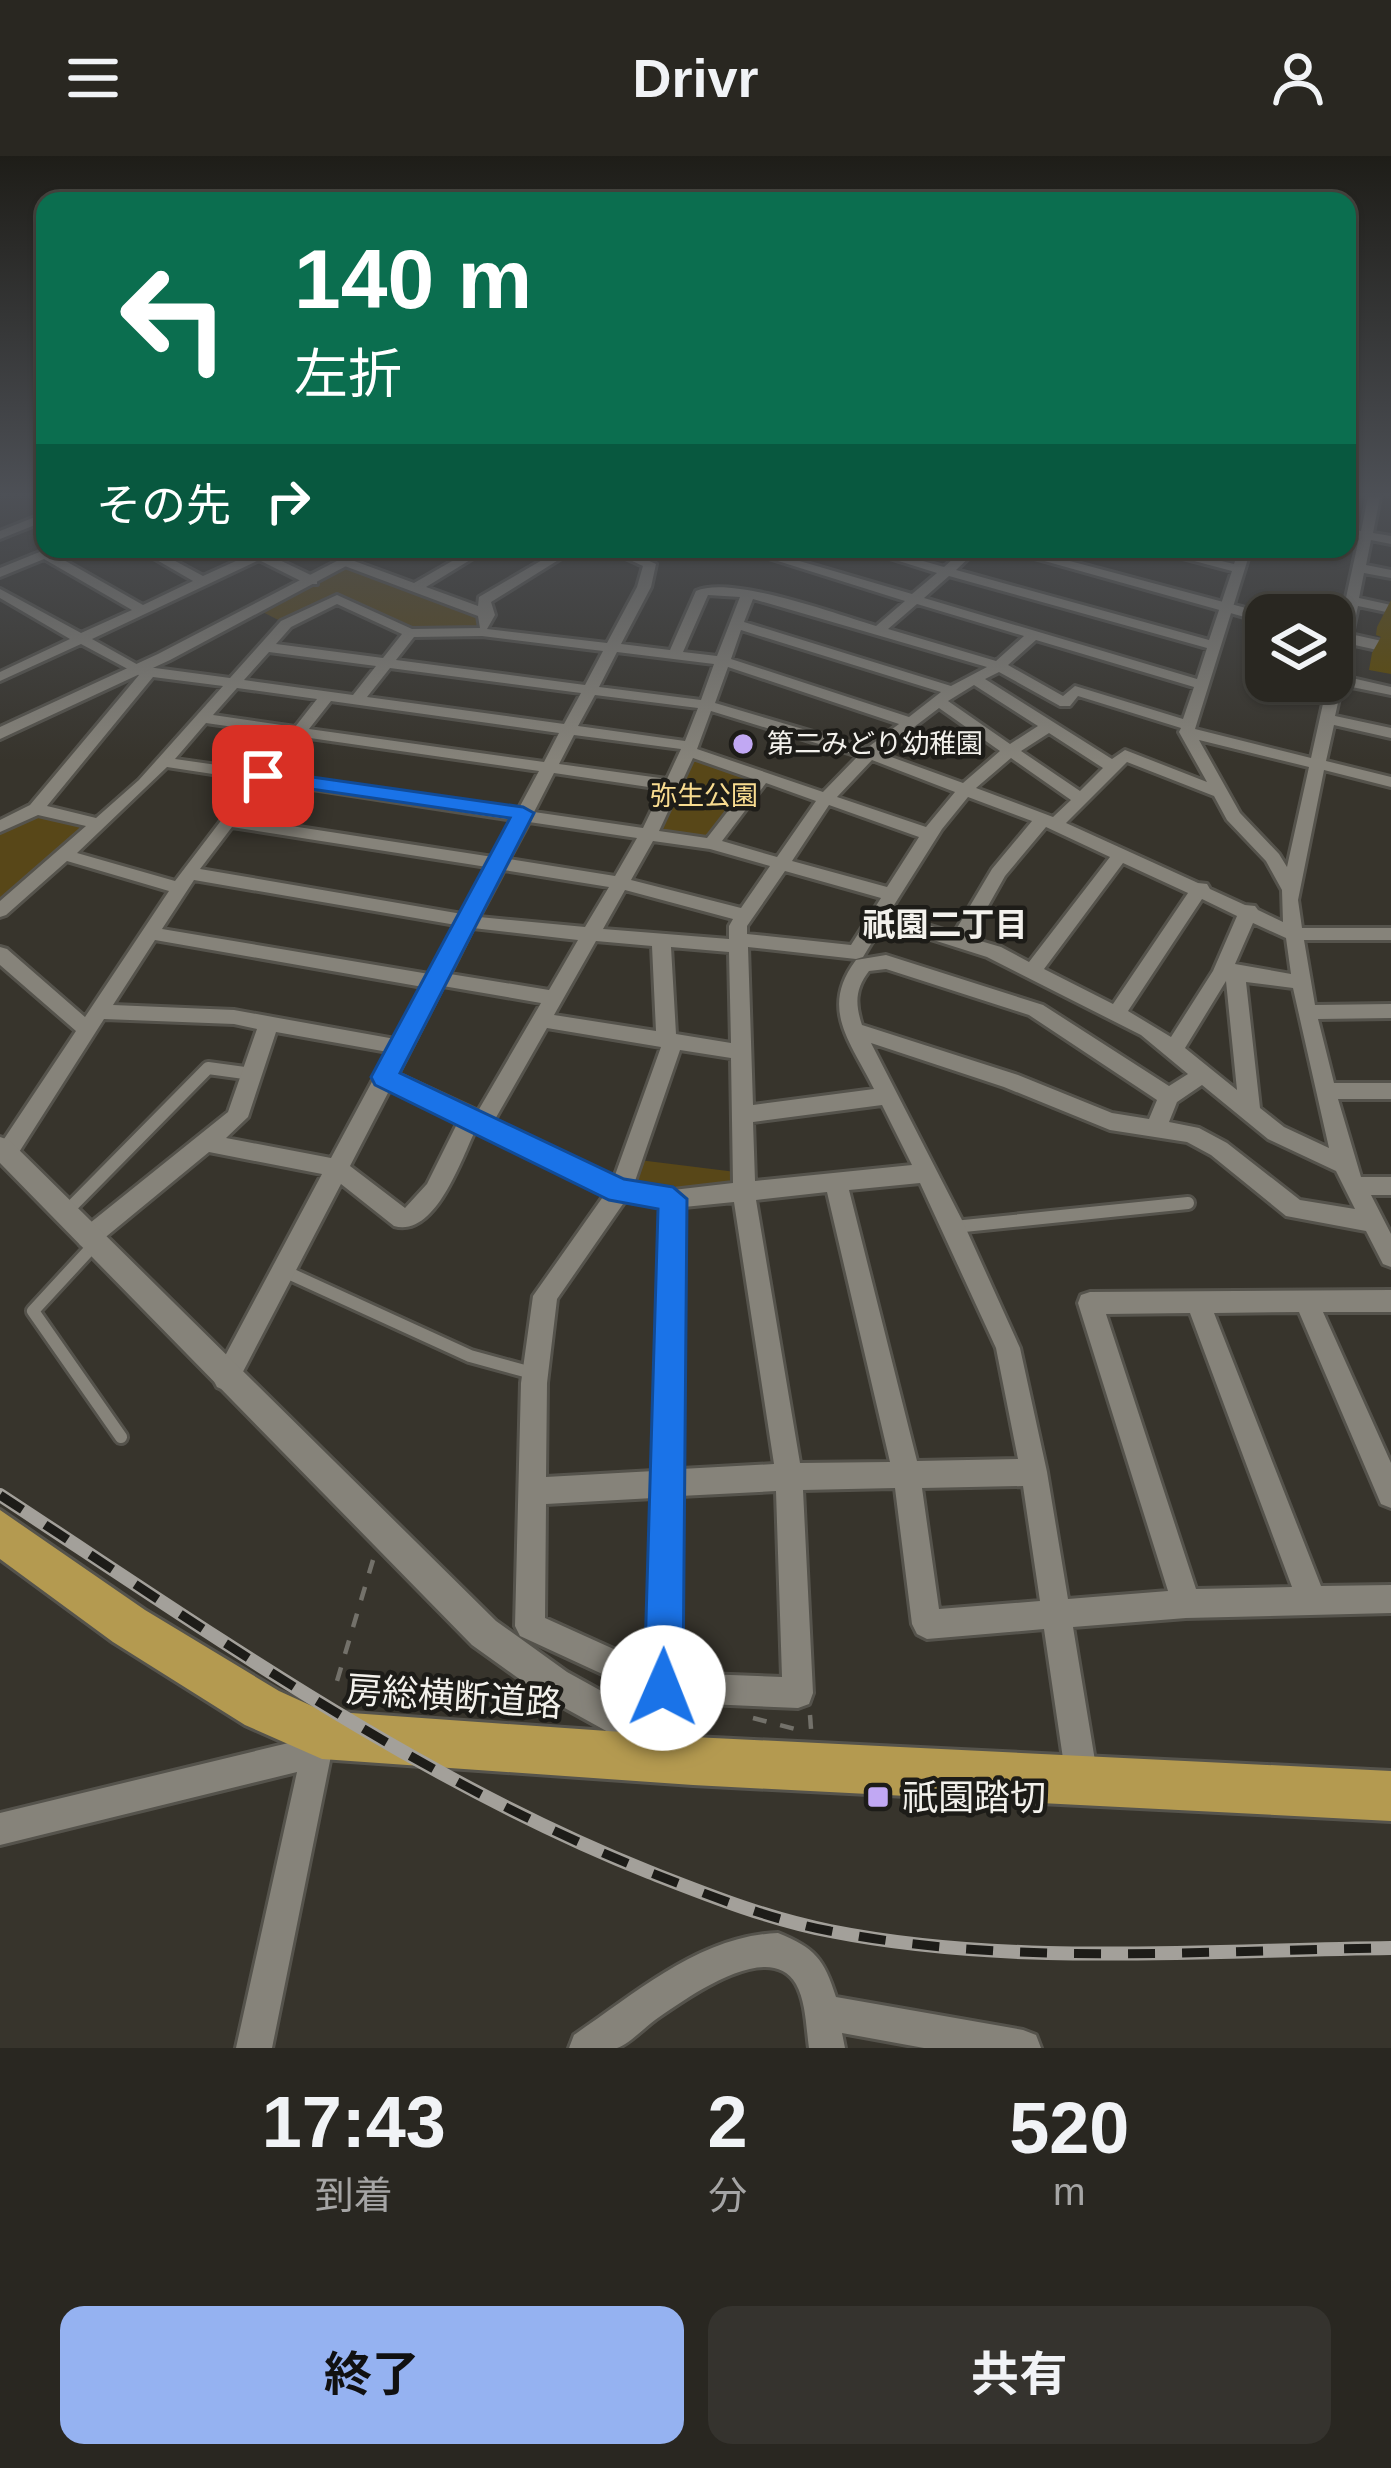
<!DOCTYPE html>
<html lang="ja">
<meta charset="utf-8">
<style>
:root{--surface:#292721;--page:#35332e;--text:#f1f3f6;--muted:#a5a5a5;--line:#45443f;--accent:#95b2f1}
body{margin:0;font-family:Arial,"Noto Sans JP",sans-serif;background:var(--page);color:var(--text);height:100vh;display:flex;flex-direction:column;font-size:45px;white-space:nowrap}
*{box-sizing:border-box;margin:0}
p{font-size:39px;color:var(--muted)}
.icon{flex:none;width:66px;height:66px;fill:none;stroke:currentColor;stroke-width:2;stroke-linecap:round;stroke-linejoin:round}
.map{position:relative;height:1892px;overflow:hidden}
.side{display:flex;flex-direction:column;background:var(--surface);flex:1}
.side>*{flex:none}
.banner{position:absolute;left:36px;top:36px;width:1320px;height:366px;border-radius:24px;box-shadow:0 3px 9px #0004,0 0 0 3px var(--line);background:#0b6e4f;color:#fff;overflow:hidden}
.buttons{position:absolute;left:1245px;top:438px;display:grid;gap:24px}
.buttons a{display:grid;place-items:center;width:108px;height:108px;border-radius:24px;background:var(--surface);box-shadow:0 3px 9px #0004,0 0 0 3px var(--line);font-size:60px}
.pin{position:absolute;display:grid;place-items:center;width:102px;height:102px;color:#fff;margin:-51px;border-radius:24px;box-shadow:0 6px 18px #0006}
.me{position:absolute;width:132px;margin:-66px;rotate:1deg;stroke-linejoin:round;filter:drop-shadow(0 0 9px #0008)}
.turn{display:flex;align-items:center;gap:42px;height:252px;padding:0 60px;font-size:54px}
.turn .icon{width:156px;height:156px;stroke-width:2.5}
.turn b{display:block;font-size:84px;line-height:102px}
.then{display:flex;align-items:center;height:114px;padding:0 60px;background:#0003;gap:24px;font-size:45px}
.eta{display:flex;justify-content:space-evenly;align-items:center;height:204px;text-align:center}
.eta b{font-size:72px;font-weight:700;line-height:84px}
.button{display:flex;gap:24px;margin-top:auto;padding:24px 60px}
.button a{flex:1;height:138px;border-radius:24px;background:var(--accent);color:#111;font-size:48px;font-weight:700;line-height:138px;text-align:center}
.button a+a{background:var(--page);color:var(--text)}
header{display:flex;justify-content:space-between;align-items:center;height:156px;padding:0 60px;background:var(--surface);font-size:54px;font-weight:700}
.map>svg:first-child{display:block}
</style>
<header><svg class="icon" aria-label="menu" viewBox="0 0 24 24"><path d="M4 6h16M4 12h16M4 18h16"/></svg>Drivr<svg class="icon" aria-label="person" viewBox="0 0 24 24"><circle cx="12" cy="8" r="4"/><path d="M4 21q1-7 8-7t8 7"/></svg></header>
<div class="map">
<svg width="1391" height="1892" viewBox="0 0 1391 1892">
<rect width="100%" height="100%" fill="#37342c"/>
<g fill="#584718">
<path d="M346 406 488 459 482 476 410 477 338 443 286 468 257 453Z"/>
<path d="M688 595 763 620 711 688 649 677Z"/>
<path d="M36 653 101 668 0 755V671Z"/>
<path d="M631 1003 744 1017V1036L620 1035Z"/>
</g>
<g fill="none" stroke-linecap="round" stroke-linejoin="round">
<defs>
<g id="service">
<path d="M67 1055 208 912 252 918"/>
<path d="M954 1071 1188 1047"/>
<path d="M93 1090 33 1155 121 1281"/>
<path d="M284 1115 470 1200 532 1217"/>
</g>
<g id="minor">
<path d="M1368 341H1380L1373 377 1391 380V388L1371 384 1366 409 1391 414V422L1364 417 1359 442 1391 449V457L1358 450 1343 520 1391 531V539L1342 529 1335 560 1391 572V582L1334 569 1326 605 1391 621V631L1324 614 1298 744 1302 772H1391V784H1304L1315 849 1391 848V862L1318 863 1334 927H1391V943H1338L1361 1021H1391V1039H1371L1391 1078V1111L1383 1108 1366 1075 1286 1060 1211 999 1187 986 1110 974 1004 931 871 887 962 1064 1020 1192 1047 1316 1068 1443 1168 1435 1078 1147 1081 1139 1090 1136 1391 1134V1156H1323L1391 1307V1352L1381 1348 1299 1156 1214 1157 1321 1430 1391 1429V1457L1186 1462 1073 1471 1098 1623 1093 1634 1082 1639 1071 1634 1066 1623 1044 1473 927 1483 917 1478 912 1468 895 1332 803 1334 813 1537 809 1548 798 1552 663 1546 520 1480 515 1470 521 1227 533 1140 605 1038 475 975C461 1004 435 1082 394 1070L341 1028 235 1231 226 1235 217 1231 213 1223 217 1215 322 1018 209 996 96 1089 88 1092 80 1089 76 1082 80 1075 228 956 257 873 234 868 104 863 14 1004 0 1005V989L76 875 0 809V791L7 793 85 861 169 735 67 705 6 759 0 761V745L86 670 38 659 0 676V664L30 649 139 519 81 488 0 525V516L70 483 0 442V433L81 477 132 454 44 403 0 421V412L47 393H61L55 399 143 449 193 425 138 393H153L203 420 249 399V393H278L269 399 317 422V428H307L259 404 92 483 140 510 230 522 281 465 337 439 412 473 480 472 478 460 342 409 340 406 346 402 414 427 473 393H488L426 431 478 450 479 441 561 393H576L491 446 495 459 487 473 607 487 637 431 643 410 606 393H623L656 408 651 431 621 488 670 494 696 435C731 419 836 458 876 470L905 445 740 393H759L912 438 937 417 861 393H881L944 411 964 393H978L956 414 1209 484 1232 415 1149 393H1171L1234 408 1239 393H1251L1195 573 1311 602 1328 525H1332V506L1359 382 1347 380V372L1361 375ZM949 420 1207 492 1197 523 924 442ZM708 439 740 441 717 500 683 496ZM753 443 987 511 951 530 744 466ZM337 448 402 478 383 502 276 488 291 471ZM917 448 1024 480 996 505 888 473ZM741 474 941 536 909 561 731 503ZM482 480 603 495 585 529 396 504 414 481ZM1036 484 1194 531 1183 563 1075 530 1063 540 1008 509ZM269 496 376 510 353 539 244 524ZM617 496 714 508 701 544 599 531ZM728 511 899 568 867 592 715 547ZM390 512 581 537 564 568 367 541ZM999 516 1060 550H1070L1078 540 1181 572 1179 576 1207 626 1125 594 1112 603 985 523ZM153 521 223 530 139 624 96 662 47 650ZM974 529 1038 570 1010 588 948 545ZM237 532 317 543 295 571 213 559ZM595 539 698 552 685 585 578 570ZM331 545 559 577 544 606 309 573ZM939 552 1000 595 963 627 880 597ZM711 555 858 600 823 636 697 593ZM206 567 288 579 259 615 175 603ZM1049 577 1103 612 1080 635 1021 595ZM574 579 681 593 667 623 559 608ZM303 581 539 615 518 654 274 618ZM1199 584 1309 611 1287 711 1279 698 1240 657ZM693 602 753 623 707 682 659 675ZM1011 602 1071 644 1053 661 976 632ZM872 604 955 636 926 671 837 641ZM1127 606 1214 640 1227 664 1266 705 1282 734 1283 766 1258 754 1255 750 1245 749 1210 733 1207 728 1198 727 1066 667ZM167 611 252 624 175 725 77 697ZM554 617 662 633 643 672 534 656ZM267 626 513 664 493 701 240 662ZM766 627 816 645 777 701 722 685ZM968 641 1032 665 992 713 954 777 889 757 942 673ZM829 649 919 681 887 731 792 705ZM529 666 637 682 615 720 509 703ZM232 671 487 711 462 758 200 713ZM1046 671 1110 701 1029 806 1001 791 970 782 1005 720ZM653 685 710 693 770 710 741 752 631 724ZM1123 707 1188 737 1113 848 1044 813ZM504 714 609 731 585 771 479 761ZM785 715 881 742 851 789 747 778V770ZM194 724 456 769 429 818 162 773ZM625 734 733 763 729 770V783L603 773ZM1202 743 1237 760 1213 815 1171 881 1128 855ZM1253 767 1286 782 1291 818 1235 808ZM883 768 987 801 1141 879 1188 918 1169 930 1043 849 886 799 856 804C819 853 851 886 874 933L753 949 748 791 856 803 863 801ZM473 772 578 784 549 834 450 818ZM155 784 423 831 395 883 234 854 113 849ZM596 785 652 790 656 875 554 859ZM671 791 729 796 731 887 676 878ZM886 813 1029 859 1157 944 1149 963 1112 957 1018 919 862 869C855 848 855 833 869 815ZM1226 825 1237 934 1185 892ZM1246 826 1293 832 1329 992 1284 971 1260 952ZM443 830 541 847 478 955 398 918ZM547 872 661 891 614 1022 494 965ZM276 876 388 896 331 1002 226 982 248 961ZM680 894 731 902 733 1027 673 1034 634 1028ZM1202 929 1268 983 1336 1015 1355 1053 1300 1044 1227 987 1199 972 1169 966 1177 946ZM390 933 458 966 427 1028 405 1052 350 1010ZM882 949 912 1009 755 1025 753 966ZM920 1027 996 1192 1018 1303 917 1305 849 1034ZM827 1036 890 1306 800 1307 756 1044ZM625 1045 662 1051 654 1315 546 1321 547 1227 557 1143ZM734 1046 774 1308 681 1313 684 1051ZM1190 1157 1292 1431 1196 1433 1106 1158ZM1023 1330 1040 1445 939 1453 922 1332ZM776 1335 782 1521 678 1517 680 1340ZM653 1342 649 1509 545 1462 546 1348Z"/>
<path d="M45 357V365L0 383V375Z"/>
<path d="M319 1570 330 1574 334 1585 272 1892H236L297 1616 0 1689V1657L305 1583 308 1574Z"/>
<path d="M778 1777C815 1792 824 1803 836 1841L1023 1874 1036 1879 1041 1892H924L842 1877 845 1892H809C806 1871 806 1846 796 1828 769 1781 684 1844 655 1864 644 1872 629 1888 617 1892 604 1892 583 1892 569 1892L574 1879C636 1837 700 1780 778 1777Z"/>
</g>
<g id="tertiary">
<path d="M360 393H378L170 504 0 583V571L158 498Z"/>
<path d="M1002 393H1025L1272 459H1266V467Z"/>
<path d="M1332 474 1391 487V497L1332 484Z"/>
<path d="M0 981 9 984 496 1465 567 1516 681 1579 687 1591 681 1603 669 1609 657 1603 543 1540 472 1489 0 1007Z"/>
</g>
<path id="trunk" d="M0 1354 145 1454 279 1535 323 1555 693 1581 1391 1615V1665L693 1629 322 1603 245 1569 113 1486 0 1403Z"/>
</defs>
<use href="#service" stroke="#55534c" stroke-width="18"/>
<use href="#minor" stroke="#55534c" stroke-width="6"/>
<use href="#tertiary" stroke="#55534c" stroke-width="6"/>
<use href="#trunk" stroke="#55534c" stroke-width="6"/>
<g stroke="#73716a" stroke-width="4.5" stroke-dasharray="14 14" stroke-linecap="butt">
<path d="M373 1404 337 1525 375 1547"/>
<path d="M810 1559 811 1573"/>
<path d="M753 1562 795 1573"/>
</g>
<use href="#service" stroke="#86837a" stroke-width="12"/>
<use href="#minor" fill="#86837a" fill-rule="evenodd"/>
<use href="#tertiary" fill="#86837a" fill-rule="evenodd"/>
<use href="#trunk" fill="#b49a50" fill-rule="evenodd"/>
<defs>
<path id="rail" d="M0 1339C209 1476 416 1623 649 1716 708 1739 768 1763 830 1775 1012 1811 1206 1794 1391 1792"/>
</defs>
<use href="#rail" stroke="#a3a09a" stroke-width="14"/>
<use href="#rail" stroke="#1d1c18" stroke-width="9" stroke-dasharray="27" stroke-linecap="butt"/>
</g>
<path fill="#604b00" d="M1391 444V518L1369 514 1372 497 1381 481 1376 479 1377 471Z"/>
<linearGradient id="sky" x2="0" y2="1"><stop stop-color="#1e1d18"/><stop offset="0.56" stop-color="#4d5056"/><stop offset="1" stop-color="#4d5056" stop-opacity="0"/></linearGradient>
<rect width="1391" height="605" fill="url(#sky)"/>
<path fill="#1a73e8" stroke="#114b97" stroke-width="3" d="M263 614 523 651 534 657 400 917 624 1023 673 1031 687 1043 683 1532 677 1545 663 1551 650 1545 644 1532 658 1053 609 1044 375 929 371 921 510 662 256 625V616Z"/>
<g fill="#c1a8f3" stroke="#1d1c18" stroke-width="4.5">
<circle cx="743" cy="588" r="12"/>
<rect x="866" y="1629" width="24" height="24" rx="6"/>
</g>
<g text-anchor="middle" stroke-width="9" stroke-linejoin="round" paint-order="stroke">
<g font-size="27" fill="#f3f1ec" stroke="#1d1c18" text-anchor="start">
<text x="767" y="597">第二みどり幼稚園</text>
</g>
<g font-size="27" fill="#f9dc90" stroke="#1d1c18">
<text x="704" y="649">弥生公園</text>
</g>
<g font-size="33" font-weight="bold" fill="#f3f1ec" stroke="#1d1c18">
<text x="945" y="780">祇園二丁目</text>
</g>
<g font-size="36" fill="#f3f1ec" stroke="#1d1c18">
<text transform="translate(454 1540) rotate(4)" y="13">房総横断道路</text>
</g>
<g font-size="36" fill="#f3f1ec" stroke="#1d1c18" text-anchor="start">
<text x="902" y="1654">祇園踏切</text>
</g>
</g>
</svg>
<div class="buttons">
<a><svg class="icon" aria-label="layers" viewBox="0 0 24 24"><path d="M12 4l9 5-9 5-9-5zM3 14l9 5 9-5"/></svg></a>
</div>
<div class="pin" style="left:263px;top:620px;background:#d93025"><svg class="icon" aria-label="arrive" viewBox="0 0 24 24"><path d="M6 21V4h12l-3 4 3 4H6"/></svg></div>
<svg class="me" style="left:663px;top:1532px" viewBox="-20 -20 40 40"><circle r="19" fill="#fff"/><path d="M0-13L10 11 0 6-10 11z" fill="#1a73e8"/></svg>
<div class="banner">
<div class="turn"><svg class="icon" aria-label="left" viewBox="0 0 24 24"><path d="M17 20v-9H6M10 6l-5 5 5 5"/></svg><div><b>140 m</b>左折</div></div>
<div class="then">その先<svg class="icon" aria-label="right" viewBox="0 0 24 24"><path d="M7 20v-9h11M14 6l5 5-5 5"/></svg></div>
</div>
</div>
<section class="side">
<div class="eta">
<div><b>17:43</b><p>到着</p></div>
<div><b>2</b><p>分</p></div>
<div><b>520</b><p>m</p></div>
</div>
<div class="button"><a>終了</a><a>共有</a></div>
</section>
